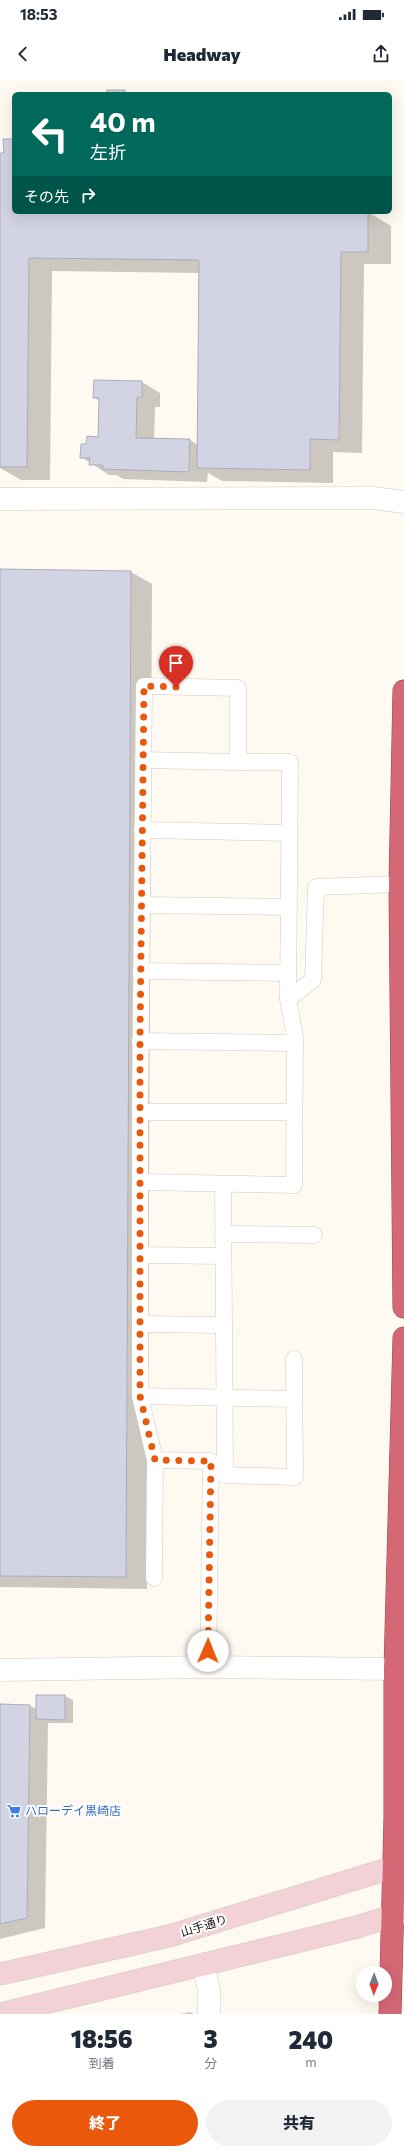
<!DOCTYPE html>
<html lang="ja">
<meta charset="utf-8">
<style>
:root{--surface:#fff;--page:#f2f2f3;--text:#1f2937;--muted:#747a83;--accent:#ea580c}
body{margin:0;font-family:Commissioner,"Noto Sans JP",sans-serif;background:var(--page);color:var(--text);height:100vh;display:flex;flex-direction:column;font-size:15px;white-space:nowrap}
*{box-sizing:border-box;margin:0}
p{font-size:13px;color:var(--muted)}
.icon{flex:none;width:22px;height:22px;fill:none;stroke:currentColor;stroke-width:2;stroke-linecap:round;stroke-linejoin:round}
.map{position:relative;height:1934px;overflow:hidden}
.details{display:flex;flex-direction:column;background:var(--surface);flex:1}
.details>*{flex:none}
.guide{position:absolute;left:12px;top:12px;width:380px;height:122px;border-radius:6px;box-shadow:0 4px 16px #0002;background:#00695c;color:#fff;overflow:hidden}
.needle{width:26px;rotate:181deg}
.controls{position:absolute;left:356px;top:1886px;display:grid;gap:8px}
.controls a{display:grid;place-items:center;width:36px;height:36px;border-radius:50%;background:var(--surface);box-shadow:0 4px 16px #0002;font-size:20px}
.pin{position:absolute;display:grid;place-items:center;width:34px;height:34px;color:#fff;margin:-41px -17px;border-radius:50% 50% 50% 0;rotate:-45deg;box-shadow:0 0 4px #0007}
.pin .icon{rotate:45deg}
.me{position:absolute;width:44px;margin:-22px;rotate:1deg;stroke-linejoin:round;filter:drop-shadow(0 0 3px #0008)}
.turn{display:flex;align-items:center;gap:14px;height:84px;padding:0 12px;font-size:18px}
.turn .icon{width:52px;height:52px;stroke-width:2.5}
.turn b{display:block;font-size:28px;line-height:34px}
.then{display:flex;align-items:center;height:38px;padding:0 12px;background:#0003;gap:8px;font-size:15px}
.eta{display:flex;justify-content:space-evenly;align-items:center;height:68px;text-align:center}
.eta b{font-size:24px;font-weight:800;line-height:28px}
.action{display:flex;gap:8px;margin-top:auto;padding:8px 12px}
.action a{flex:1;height:46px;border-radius:24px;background:var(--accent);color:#fff;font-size:16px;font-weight:800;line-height:46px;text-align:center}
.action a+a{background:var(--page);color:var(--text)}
.status{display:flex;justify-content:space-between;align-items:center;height:28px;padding:0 20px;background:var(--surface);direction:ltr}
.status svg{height:11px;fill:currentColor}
header{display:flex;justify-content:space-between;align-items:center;height:52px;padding:0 12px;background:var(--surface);font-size:18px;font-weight:800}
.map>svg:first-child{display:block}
</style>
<div class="status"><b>18:53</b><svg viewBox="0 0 49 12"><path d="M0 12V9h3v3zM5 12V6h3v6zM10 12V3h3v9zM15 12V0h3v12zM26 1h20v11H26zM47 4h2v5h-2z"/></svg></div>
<header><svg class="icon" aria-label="back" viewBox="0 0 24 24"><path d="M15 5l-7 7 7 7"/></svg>Headway<svg class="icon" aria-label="share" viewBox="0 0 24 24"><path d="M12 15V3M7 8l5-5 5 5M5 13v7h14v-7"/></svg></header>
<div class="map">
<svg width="404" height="1934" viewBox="0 0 404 1934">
<rect width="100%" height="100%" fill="#fffaf1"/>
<g fill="#0003">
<path d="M14 60V132H368L391 146V184H364L362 373 333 372V403L222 401 208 393 207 402 123 399 116 395H109L81 377 87 365 99 358 100 321 94 318 142 302 160 313V327H155L154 359 190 360 198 365 200 193 52 191 50 400H21L0 388V74H5Z"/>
<path d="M0 490 131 492 152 504 147 1509 0 1507Z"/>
<path d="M37 1616H65L73 1620V1643H48L45 1848 0 1859V1625L30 1626 37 1629Z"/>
<path d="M190 1932 194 1934H180Z"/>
</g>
<g fill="#d2d4e4" stroke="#aaacbc">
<rect x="107" y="10" width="18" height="4"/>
<path d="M3 59H14V132H368V172H341L339 360 310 359V390L197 388 199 180 29 178 27 387H0V73H4Z"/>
<path d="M94 300 142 301V317H137L136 358 190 359 189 392 103 389V385H89L90 378H80L81 364H86L87 356 98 357 99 318H93Z"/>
<path d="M0 489 131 491 126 1497 0 1496Z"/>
<path d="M36 1615H65V1640L36 1639Z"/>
<path d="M0 1624 30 1625 27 1838 0 1844Z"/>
</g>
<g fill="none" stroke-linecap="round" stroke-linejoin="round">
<defs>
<g id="lane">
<path d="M143 680 238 682V608L144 606 140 1032V1316L155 1380 211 1381 208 1587"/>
<path d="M142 750 289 753"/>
<path d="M142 825 289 827"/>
<path d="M141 891 288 893"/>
<path d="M288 919 313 900 316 807 400 804"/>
<path d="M140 961 294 963"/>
<path d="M140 1032H294"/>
<path d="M140 1102 294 1105 295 957 288 919 290 682H238"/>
<path d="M223 1104 225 1395"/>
<path d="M223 1154 314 1155"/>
<path d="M140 1175 223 1176"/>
<path d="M140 1244 224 1245"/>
<path d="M140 1316 294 1319"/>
<path d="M218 1388 225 1395 295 1397 294 1279"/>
<path d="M154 1498 155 1380"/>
</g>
<g id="street">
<path d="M0 419 374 418 404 422"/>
<path d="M0 1590 208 1587 395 1589"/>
<path d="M203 1884 209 1910V1934"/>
</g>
<g id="secondary">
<path d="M0 1894 169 1856 404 1784"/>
<path d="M0 1934 357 1847 404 1832"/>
</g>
<g id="highway">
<path d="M404 611 400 804 404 1227"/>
<path d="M390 1934 395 1739V1589L404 1258"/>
</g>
</defs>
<use href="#lane" stroke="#d1cabb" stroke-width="17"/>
<use href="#street" stroke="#d1cabb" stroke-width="23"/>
<use href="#secondary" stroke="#d1cabb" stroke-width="23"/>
<use href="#highway" stroke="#904a50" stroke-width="23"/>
<use href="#lane" stroke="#fff" stroke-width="16"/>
<use href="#street" stroke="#fff" stroke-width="22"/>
<use href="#secondary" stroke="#f2d2d6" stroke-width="22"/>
<use href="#highway" stroke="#d46875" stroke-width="22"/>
</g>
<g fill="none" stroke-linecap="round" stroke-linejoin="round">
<path stroke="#ea580c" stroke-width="7" stroke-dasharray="0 12.6" d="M176 607 144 606 140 961V1316L155 1380 211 1381 208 1571"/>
</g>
<defs>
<symbol id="supermarket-bare" viewBox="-9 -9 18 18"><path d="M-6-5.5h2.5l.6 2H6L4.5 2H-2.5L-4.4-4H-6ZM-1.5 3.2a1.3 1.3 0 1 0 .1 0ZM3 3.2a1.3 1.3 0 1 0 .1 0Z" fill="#3f7fe0" stroke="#fff" stroke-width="2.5" paint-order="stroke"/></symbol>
</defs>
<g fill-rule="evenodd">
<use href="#supermarket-bare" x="4" y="1721" width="20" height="20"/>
</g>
<g text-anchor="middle" stroke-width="4" stroke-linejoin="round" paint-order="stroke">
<g font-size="12" fill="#366cbe" stroke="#fff" text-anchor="start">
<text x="25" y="1735">ハローデイ黒崎店</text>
</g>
<g font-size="12" fill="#13110c" stroke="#fff">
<text transform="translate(204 1846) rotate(-17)" y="4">山手通り</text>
</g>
</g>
</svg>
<div class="controls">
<a><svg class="needle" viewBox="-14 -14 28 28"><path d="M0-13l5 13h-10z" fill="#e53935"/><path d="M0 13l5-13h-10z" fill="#747a83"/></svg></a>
</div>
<div class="pin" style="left:176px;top:607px;background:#d93025"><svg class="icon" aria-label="arrive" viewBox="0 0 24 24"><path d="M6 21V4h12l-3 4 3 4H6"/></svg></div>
<svg class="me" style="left:208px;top:1571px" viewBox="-20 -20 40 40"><circle r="19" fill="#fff"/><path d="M0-13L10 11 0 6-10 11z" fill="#ea580c"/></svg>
<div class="guide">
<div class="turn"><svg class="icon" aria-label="left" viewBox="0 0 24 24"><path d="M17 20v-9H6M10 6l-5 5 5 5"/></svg><div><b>40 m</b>左折</div></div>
<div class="then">その先<svg class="icon" aria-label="right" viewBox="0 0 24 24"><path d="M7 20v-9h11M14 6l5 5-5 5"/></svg></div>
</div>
</div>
<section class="details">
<div class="eta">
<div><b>18:56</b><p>到着</p></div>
<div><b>3</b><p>分</p></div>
<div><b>240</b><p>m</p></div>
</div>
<div class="action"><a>終了</a><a>共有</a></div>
</section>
